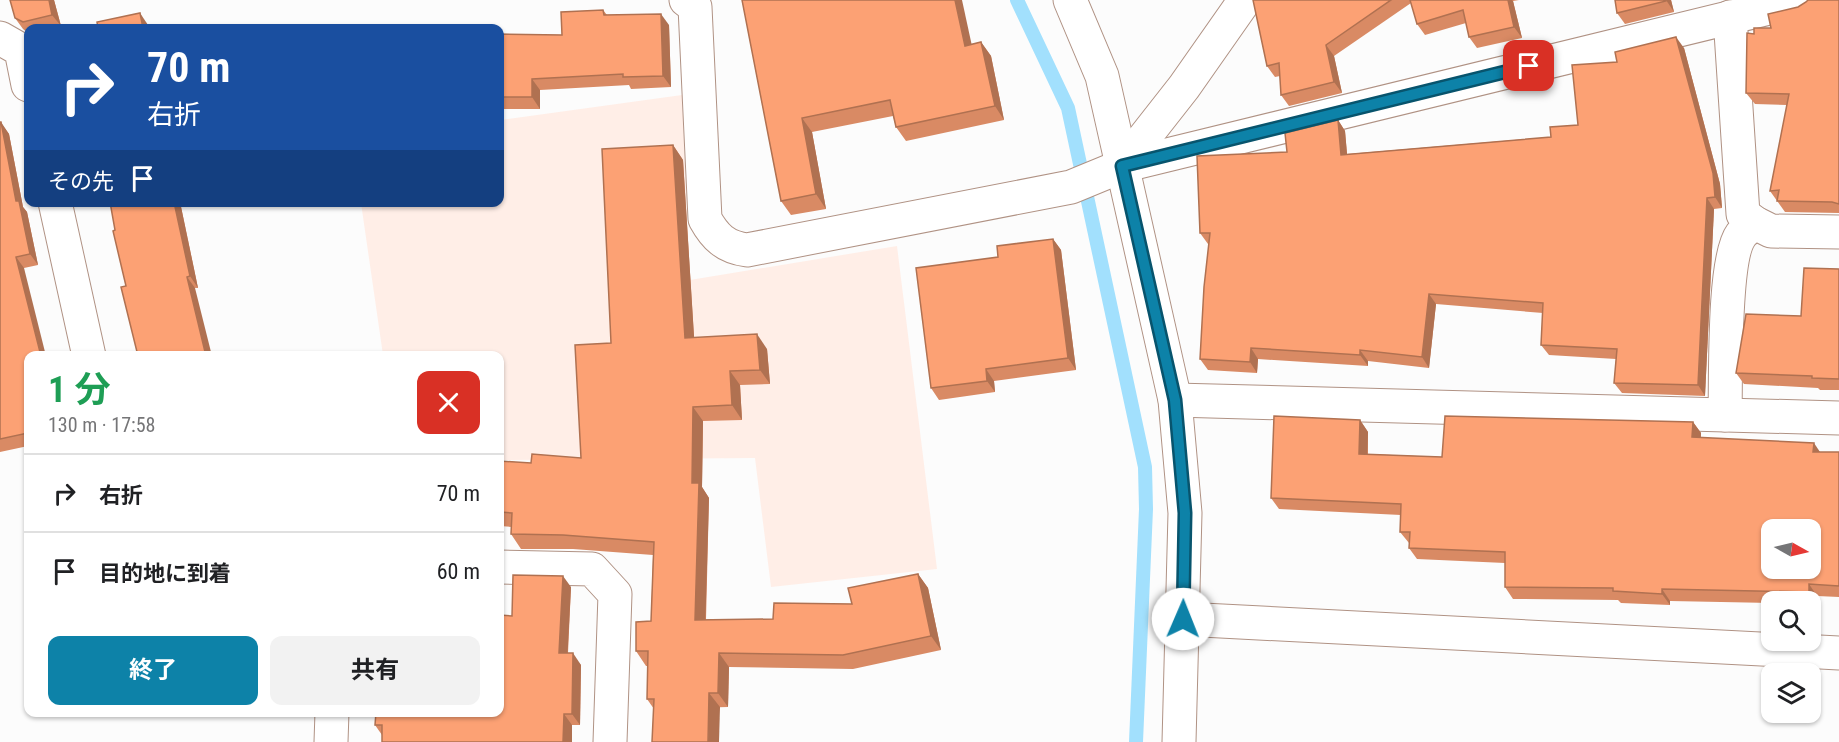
<!DOCTYPE html>
<html lang="ja">
<meta charset="utf-8">
<style>
:root{--surface:#fff;--page:#f2f2f2;--text:#202124;--muted:#757577;--line:#e0e0e0;--accent:#0d82a8}
body{margin:0;font-family:"Roboto Condensed","Noto Sans JP",sans-serif;background:var(--page);color:var(--text);height:100vh;display:flex;flex-direction:column;font-size:22px;white-space:nowrap}
*{box-sizing:border-box;margin:0}
p{font-size:20px;color:var(--muted)}
.icon{flex:none;width:33px;height:33px;fill:none;stroke:currentColor;stroke-width:2;stroke-linecap:round;stroke-linejoin:round}
.map{position:relative;flex:1;overflow:hidden}
.drawer{position:absolute;left:24px;top:351px;width:480px;height:366px;display:flex;flex-direction:column;background:var(--surface);border-radius:12px;box-shadow:0 2px 4px #0004}
.drawer>*{flex:none}
.hud{position:absolute;left:24px;top:24px;width:480px;height:183px;border-radius:12px;box-shadow:0 2px 4px #0004;background:#1a4fa0;color:#fff;overflow:hidden}
.needle{width:39px;rotate:98deg}
.controls{position:absolute;left:1761px;top:519px;display:grid;gap:12px}
.controls a{display:grid;place-items:center;width:60px;height:60px;border-radius:12px;background:var(--surface);box-shadow:0 2px 4px #0004;font-size:30px}
.pin{position:absolute;display:grid;place-items:center;width:51px;height:51px;color:#fff;margin:-26px;border-radius:12px;box-shadow:0 3px 9px #0006}
.me{position:absolute;width:66px;margin:-33px;rotate:1deg;stroke-linejoin:round;filter:drop-shadow(0 0 4px #0008)}
.turn{display:flex;align-items:center;gap:21px;height:126px;padding:0 24px;font-size:27px}
.turn .icon{width:78px;height:78px;stroke-width:2.5}
.turn b{display:block;font-size:42px;line-height:51px}
.then{display:flex;align-items:center;height:57px;padding:0 24px;background:#0003;gap:12px;font-size:22px}
.round{display:grid;place-items:center;flex:none;width:63px;height:63px;border-radius:12px;background:var(--page)}
.overview{display:flex;align-items:center;justify-content:space-between;height:102px;padding:0 24px}
h1{font-size:36px;font-weight:700;line-height:45px;color:#1e9e55}
.action{display:flex;gap:12px;margin-top:auto;padding:12px 24px}
.action a{flex:1;height:69px;border-radius:12px;background:var(--accent);color:#fff;font-size:24px;font-weight:700;line-height:69px;text-align:center}
.action a+a{background:var(--page);color:var(--text)}
ul{padding:0;list-style:none}
li{display:flex;align-items:center;gap:18px;height:78px;padding:0 24px;border-top:2px solid var(--line)}
li div{flex:1}
li b{display:block;font-size:22px}
li em{font-style:normal}
.map>svg:first-child{display:block}
</style>
<div class="map">
<svg width="1839" height="742" viewBox="0 0 1839 742">
<rect width="100%" height="100%" fill="#fcfcfc"/>
<path fill="#ffeee7" d="M682 95 690 280 897 246 937 569 771 587 755 458 500 460V356L383 355 361 203 500 202V120Z"/>
<g fill="none" stroke-linecap="round" stroke-linejoin="round">
<path stroke="#a2e0fd" stroke-width="14" d="M1017 0 1068 108 1145 467 1146 509 1136 742"/>
<defs>
<g id="minor">
<path d="M686 0 695 7 705 219C715 237 725 247 747 250L1071 187 1122 166 1802 0"/>
<path d="M1070 0 1102 76 1175 400 1185 513 1179 742"/>
<path d="M1730 17 1743 214 1755 223 1771 231 1839 232"/>
<path d="M0 38 21 50 28 85"/>
<path d="M1122 166 1184 87 1245 0"/>
<path d="M55 202 89 356"/>
<path d="M1175 400 1839 418"/>
<path d="M1725 415C1726 380 1723 259 1741 235 1744 231 1750 227 1755 223"/>
<path d="M500 567 592 569 615 594 610 742"/>
<path d="M1183 619 1839 653"/>
<path d="M331 742 332 712"/>
</g>
</defs>
<use href="#minor" stroke="#b09284" stroke-width="35"/>
<use href="#minor" stroke="#fff" stroke-width="33"/>
</g>
<g fill="#d98a64">
<path d="M54 0 61 26 52 28H28V33L23 29 15 18Z"/>
<path d="M742 0 972 44 981 42 991 56 1004 120 906 141 896 127 893 116 812 132 826 209 791 215 781 201Z"/>
<path d="M1253 0H1519L1513 1 1522 38 1477 48 1469 37 1466 23 1425 35 1417 24 1411 3 1334 56 1342 93 1289 106 1281 95 1280 76 1275 77 1267 66Z"/>
<path d="M1615 0H1671L1674 12 1625 24 1617 13Z"/>
<path d="M1839 0V213L1785 212 1770 191 1787 105 1755 104 1746 93 1754 34 1771 28 1798 7 1806 2Z"/>
<path d="M603 10 607 15 669 25 671 87 631 89 629 85 540 90V109H500V34L562 35Z"/>
<path d="M1684 48 1720 184 1722 208 1714 209 1705 396 1622 393 1614 383 1616 359 1549 355 1541 345 1543 313 1436 304 1429 368 1368 361V366L1258 359 1257 373 1208 370 1200 359 1209 244H1208L1200 233 1287 152 1338 120 1345 131 1347 154 1551 137 1578 125 1617 62Z"/>
<path d="M0 120V122L9 134 23 207 27 212 38 265 24 268 28 356V446L0 452Z"/>
<path d="M673 145 683 160 694 337 767 349 770 384 740 385 742 420 703 421 702 487 709 498 706 620 773 619 852 604 918 574 928 588 941 650 853 669 729 667 728 707 654 709 647 699V666H646L636 651 651 621 653 555 573 549H521L511 534 512 527 500 526V461L531 463 581 458 611 343Z"/>
<path d="M180 202 198 288 126 286 115 230Z"/>
<path d="M1053 239 1061 250 1076 370 994 381 995 392 939 400 931 388 998 257Z"/>
<path d="M1839 269V390H1820L1818 388 1744 384 1736 373 1801 316Z"/>
<path d="M1360 420 1368 432V454L1442 457 1693 422 1701 433V437L1820 452H1839V597L1817 596V603H1810V602H1772V603L1670 601V605L1621 603 1618 600 1513 599 1505 587V563L1417 559 1409 548V543L1400 532 1401 515 1279 509 1271 498Z"/>
<path d="M571 587 568 653 581 665 580 725H572V742H382V735L375 725 512 616Z"/>
</g>
<g fill="#b07151">
<path d="M49 0H54L61 26 52 15Z"/>
<path d="M955 0H962L975 60 965 46Z"/>
<path d="M1508 0H1512L1513 1 1522 38 1514 27Z"/>
<path d="M1666 0H1671L1674 12Z"/>
<path d="M140 13 148 25 149 28H143Z"/>
<path d="M661 14 669 25 671 87 663 76Z"/>
<path d="M1676 37 1684 48 1720 184 1722 208 1715 197Z"/>
<path d="M981 42 991 56 1004 120 995 106Z"/>
<path d="M1326 45 1334 56 1342 93 1334 82Z"/>
<path d="M532 79 540 90V109L532 97Z"/>
<path d="M802 118 812 132 826 209 816 194Z"/>
<path d="M1338 120 1345 131 1348 165 1341 155Z"/>
<path d="M1 122 9 134 23 207 27 212 38 265 30 254 16 201Z"/>
<path d="M673 145 683 160 695 352 685 338Z"/>
<path d="M1707 198 1714 209 1705 396 1698 385Z"/>
<path d="M174 202H180L198 288 190 276Z"/>
<path d="M1053 239 1061 250 1076 370 1068 358Z"/>
<path d="M16 257 24 268 46 356H41Z"/>
<path d="M187 277 195 288 212 356H206Z"/>
<path d="M1429 294 1436 304 1429 368 1422 357Z"/>
<path d="M757 334 767 349 770 384 760 370Z"/>
<path d="M1251 348 1258 359 1257 373 1250 362Z"/>
<path d="M1360 350 1368 361V366L1360 355Z"/>
<path d="M986 369 994 381 995 392 987 381Z"/>
<path d="M730 371 740 385 742 420 732 405Z"/>
<path d="M693 407 703 421 702 487 709 498 705 635 695 620 692 483Z"/>
<path d="M1360 420 1368 432 1367 465 1359 454Z"/>
<path d="M1693 422 1701 433 1700 448 1692 437Z"/>
<path d="M1814 443 1822 455 1813 452Z"/>
<path d="M918 574 928 588 941 650 931 636Z"/>
<path d="M563 576 571 587 567 664 559 653Z"/>
<path d="M1809 584 1817 596V603L1809 592Z"/>
<path d="M1662 589 1670 601V605L1662 594Z"/>
<path d="M573 653 581 665 580 725 572 714Z"/>
<path d="M719 653 729 667 728 707 718 693Z"/>
<path d="M709 693 720 707 719 742H708Z"/>
<path d="M564 714 572 725V742H563Z"/>
</g>
<g fill="#fca174" stroke="#b07151" stroke-width="1.5" fill-rule="evenodd">
<path d="M10 0H49L52 15 23 22 15 18Z"/>
<path d="M742 0H955L965 46 981 42 995 106 896 127 890 100 802 118 816 194 781 201Z"/>
<path d="M1253 0H1391L1326 45 1334 82 1281 95 1279 63 1267 66Z"/>
<path d="M1410 0H1508L1514 27 1469 37 1463 10 1417 24Z"/>
<path d="M1615 0H1666V1L1617 13Z"/>
<path d="M1808 0H1839V204L1832 202 1777 201 1779 190 1770 191 1789 94 1746 93 1747 33 1754 34V28H1771L1768 14 1798 7 1806 2Z"/>
<path d="M603 10 604 15 661 14 663 76 623 77V74L532 79V97H500V34L562 35 561 12Z"/>
<path d="M140 13 143 28H98L97 22Z"/>
<path d="M1676 37 1713 173 1715 197 1707 198 1698 385 1614 383 1617 349 1541 345 1543 303 1429 294 1422 357 1360 350V355L1251 348 1250 362 1200 359 1204 287 1210 233H1200L1197 156 1287 152 1285 133 1338 120 1341 155 1551 137 1550 127 1578 125 1572 65 1617 62 1615 52Z"/>
<path d="M0 122H1L16 201H19L30 254 16 257 41 356H28V433L0 439Z"/>
<path d="M673 145 685 338 757 334 760 370 730 371 732 405 693 407 692 483H699L695 620 773 619 774 603 852 604 848 588 918 574 931 636 843 655 719 653 718 693H709L708 742H652L654 699H647L648 651H636V622L651 621 654 542 563 535 511 534 512 513 500 512V461L531 463 532 454 581 458 575 345 611 343 602 149Z"/>
<path d="M110 202H174L190 276 187 277 206 356H138L121 287 126 286 113 231 115 230Z"/>
<path d="M1053 239 1068 358 986 369 987 381 931 388 916 268 998 257 997 246Z"/>
<path d="M1804 268 1839 269V379L1812 378V376L1736 373 1746 314 1801 316Z"/>
<path d="M1274 416 1360 420 1359 454 1442 457 1445 416 1693 422 1692 437 1814 443 1813 452H1839V586L1809 584V592L1662 589V594L1613 591V588L1505 587V552L1409 548 1410 532H1400L1401 504 1271 498ZM1772 530H1810V568H1772Z"/>
<path d="M513 575 563 576 559 653H573L572 714H564L563 742H382V725H375L376 712H500V615L512 616Z"/>
</g>
<g fill="none" stroke-linecap="round" stroke-linejoin="round">
<defs>
<path id="route" d="M1183 619 1185 513 1175 400 1122 166 1529 66"/>
</defs>
<use href="#route" stroke="#08546d" stroke-width="15"/>
<use href="#route" stroke="#0d82a8" stroke-width="10"/>
</g>
</svg>
<div class="controls">
<a><svg class="needle" viewBox="-14 -14 28 28"><path d="M0-13l5 13h-10z" fill="#e53935"/><path d="M0 13l5-13h-10z" fill="#757577"/></svg></a>
<a><svg class="icon" aria-label="search" viewBox="0 0 24 24"><circle cx="10" cy="10" r="6"/><path d="M15 15l6 6"/></svg></a>
<a><svg class="icon" aria-label="layers" viewBox="0 0 24 24"><path d="M12 4l9 5-9 5-9-5zM3 14l9 5 9-5"/></svg></a>
</div>
<div class="pin" style="left:1529px;top:66px;background:#d93025"><svg class="icon" aria-label="arrive" viewBox="0 0 24 24"><path d="M6 21V4h12l-3 4 3 4H6"/></svg></div>
<svg class="me" style="left:1183px;top:619px" viewBox="-20 -20 40 40"><circle r="19" fill="#fff"/><path d="M0-13L10 11 0 6-10 11z" fill="#0d82a8"/></svg>
<div class="hud">
<div class="turn"><svg class="icon" aria-label="right" viewBox="0 0 24 24"><path d="M7 20v-9h11M14 6l5 5-5 5"/></svg><div><b>70 m</b>右折</div></div>
<div class="then">その先<svg class="icon" aria-label="arrive" viewBox="0 0 24 24"><path d="M6 21V4h12l-3 4 3 4H6"/></svg></div>
</div>
<section class="drawer">
<div class="overview"><div><h1>1 分</h1><p>130 m · 17:58</p></div><a class="round" style="background:#d93025;color:#fff"><svg class="icon" aria-label="close" viewBox="0 0 24 24"><path d="M6 6l12 12M18 6L6 18"/></svg></a></div>
<ul>
<li><svg class="icon" aria-label="right" viewBox="0 0 24 24"><path d="M7 20v-9h11M14 6l5 5-5 5"/></svg><div><b>右折</b></div><em>70 m</em></li>
<li><svg class="icon" aria-label="arrive" viewBox="0 0 24 24"><path d="M6 21V4h12l-3 4 3 4H6"/></svg><div><b>目的地に到着</b></div><em>60 m</em></li>
</ul>
<div class="action"><a>終了</a><a>共有</a></div>
</section>
</div>
